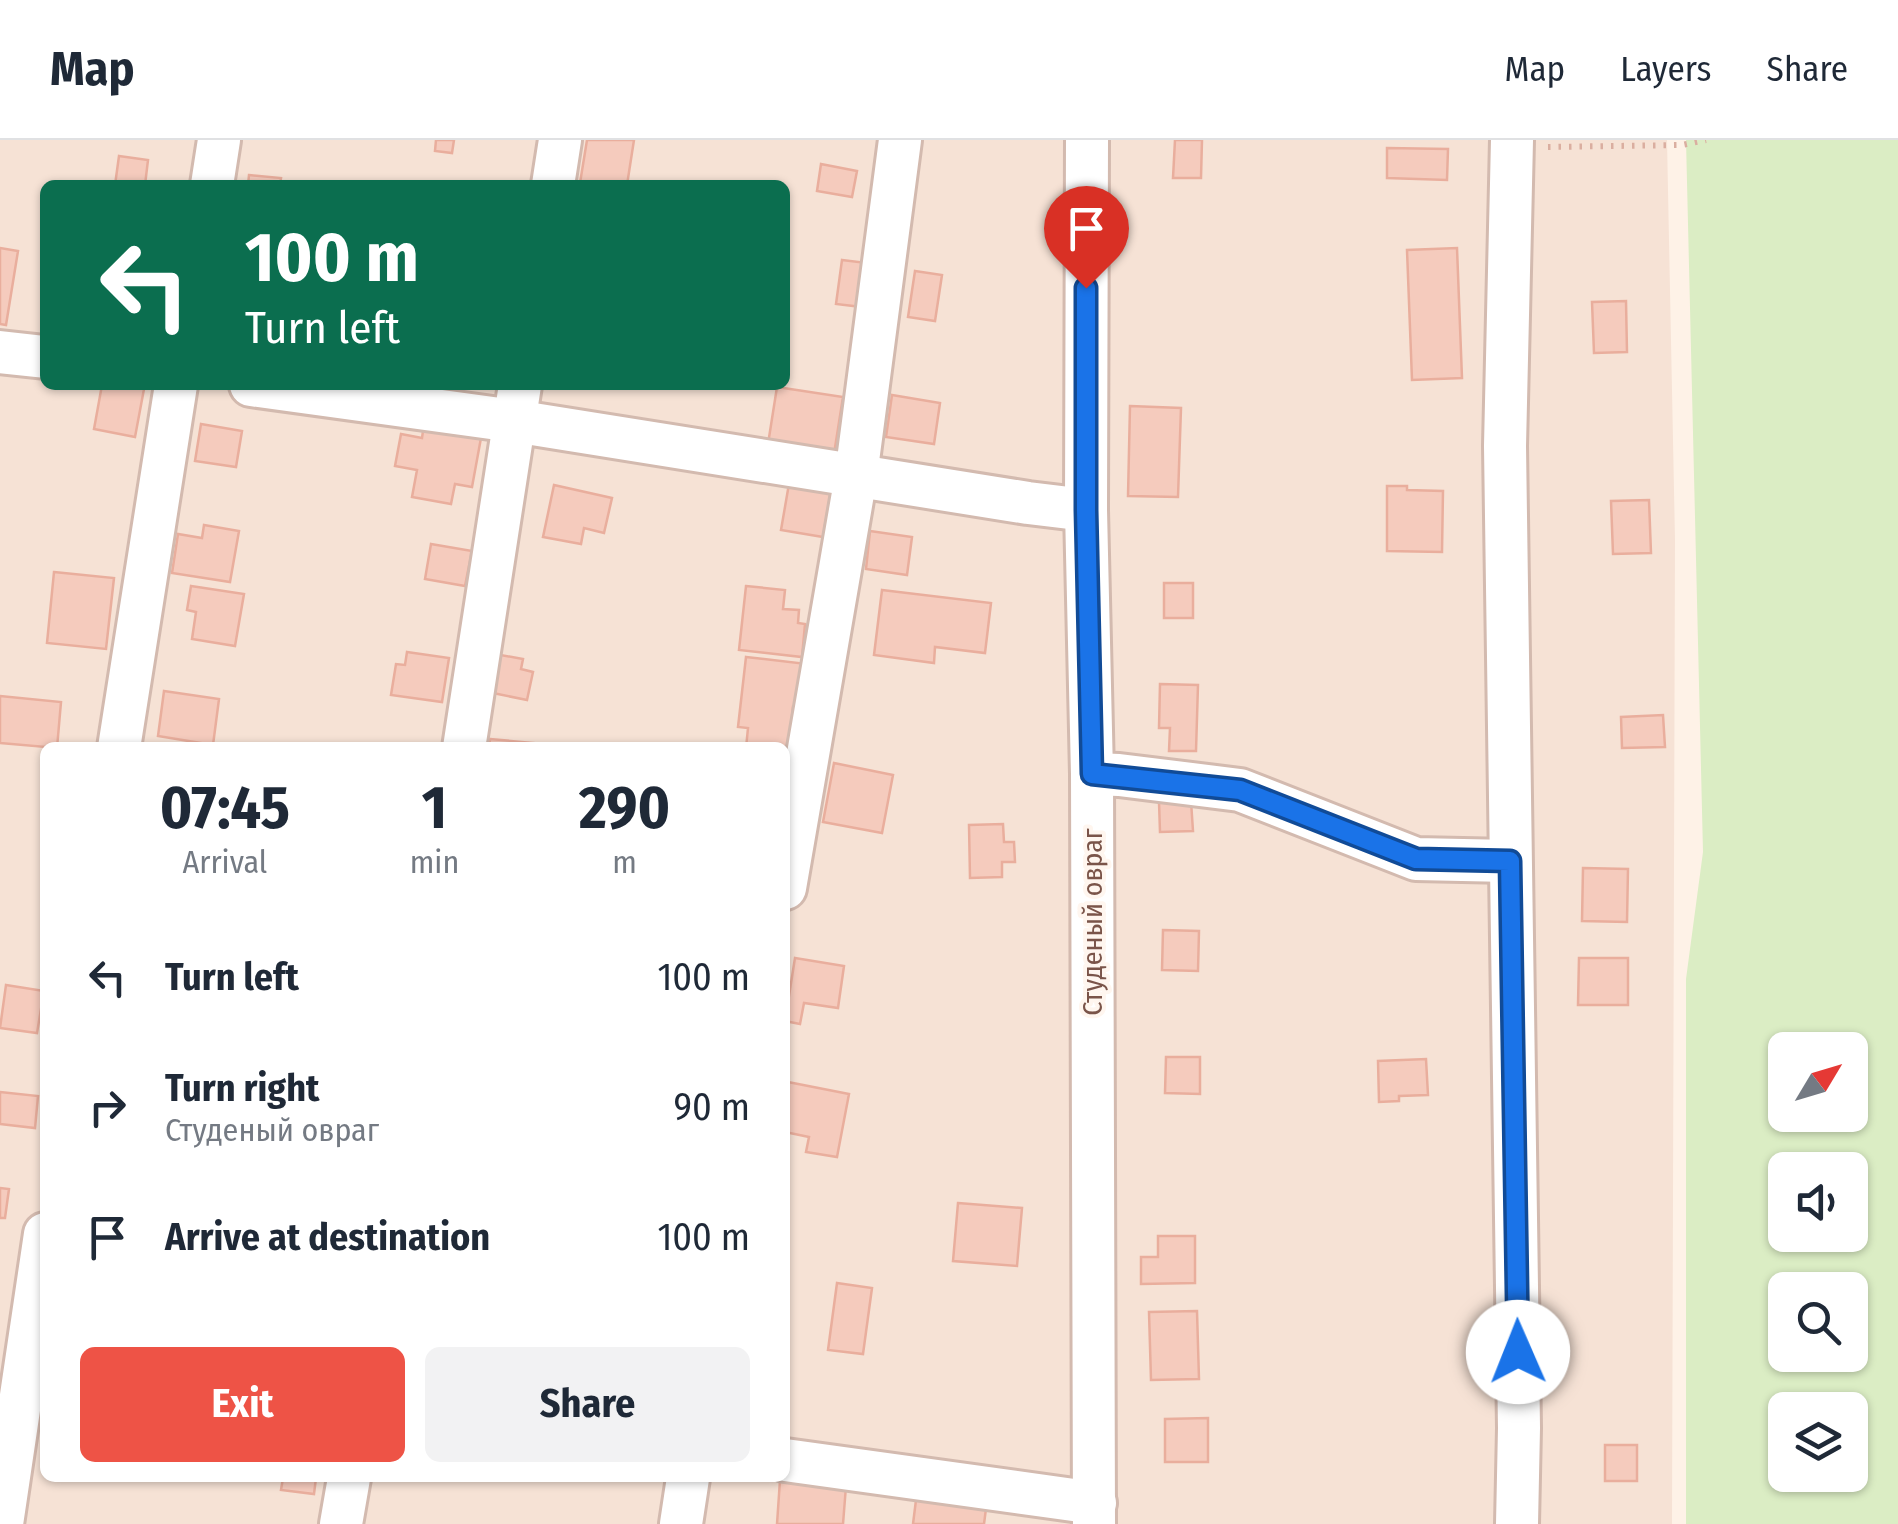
<!DOCTYPE html>
<meta charset="utf-8">
<style>
:root{--surface:#fff;--page:#f2f2f3;--text:#1f2937;--muted:#747a83;--line:#e0e1e3;--accent:#ee5346}
body{margin:0;font-family:"Fira Sans Condensed",sans-serif;background:var(--page);color:var(--text);height:100vh;display:flex;flex-direction:column;font-size:38px;white-space:nowrap}
*{box-sizing:border-box;margin:0}
p{font-size:32px;color:var(--muted)}
.icon{flex:none;width:55px;height:55px;fill:none;stroke:currentColor;stroke-width:2;stroke-linecap:round;stroke-linejoin:round}
.map{position:relative;flex:1;overflow:hidden}
.sheet{position:absolute;left:40px;top:602px;width:750px;height:740px;display:flex;flex-direction:column;background:var(--surface);border-radius:15px;box-shadow:0 2px 8px #0004}
.sheet>*{flex:none}
.banner{position:absolute;left:40px;top:40px;width:750px;height:210px;border-radius:15px;box-shadow:0 2px 8px #0004;background:#0b6e4f;color:#fff;overflow:hidden}
.needle{width:65px;rotate:52deg}
.controls{position:absolute;left:1768px;top:892px;display:grid;gap:20px}
.controls a{display:grid;place-items:center;width:100px;height:100px;border-radius:15px;background:var(--surface);box-shadow:0 2px 8px #0004;font-size:50px}
.pin{position:absolute;display:grid;place-items:center;width:85px;height:85px;color:#fff;margin:-102px -42px;border-radius:50% 50% 50% 0;rotate:-45deg;box-shadow:0 0 10px #0007}
.pin .icon{rotate:45deg}
.me{position:absolute;width:110px;margin:-55px;rotate:359deg;stroke-linejoin:round;filter:drop-shadow(0 0 8px #0008)}
.turn{display:flex;align-items:center;gap:35px;height:210px;padding:0 40px;font-size:45px}
.turn .icon{width:130px;height:130px;stroke-width:2.5}
.turn b{display:block;font-size:70px;line-height:85px}
.eta{display:flex;justify-content:space-evenly;align-items:center;height:170px;text-align:center}
.eta b{font-size:60px;font-weight:700;line-height:70px}
.action{display:flex;gap:20px;margin-top:auto;padding:20px 40px}
.action a{flex:1;height:115px;border-radius:15px;background:var(--accent);color:#fff;font-size:40px;font-weight:700;line-height:115px;text-align:center}
.action a+a{background:var(--page);color:var(--text)}
ul{padding:0;list-style:none}
li{display:flex;align-items:center;gap:30px;height:130px;padding:0 40px}
li div{flex:1}
li b{display:block;font-size:38px}
li em{font-style:normal}
header{display:flex;align-items:center;gap:60px;box-sizing:border-box;height:140px;padding:0 50px;background:var(--surface);border-bottom:2px solid var(--line)}
header strong{font-size:48px}
nav{display:flex;gap:55px;margin-inline-start:auto;font-size:35px}
.map>svg:first-child{display:block}
</style>
<header>
<strong>Map</strong>
<nav><a>Map</a><a>Layers</a><a>Share</a></nav>
</header>
<div class="map">
<svg width="1898" height="1384" viewBox="0 0 1898 1384">
<rect width="100%" height="100%" fill="#fef2e7"/>
<path fill="#f6e2d5" fill-rule="evenodd" d="M0 0H1667L1675 400 1672 1384H0ZM45 45H785V245H45ZM45 608H785V1338H45Z"/>
<path fill="#dbedc4" fill-rule="evenodd" d="M1686 0H1898V1384H1686V839L1703 712ZM1785 910H1850V975H1785ZM1785 1030H1850V1095H1785ZM1785 1150H1850V1215H1785ZM1785 1270H1850V1335H1785Z"/>
<g fill="#f5cbbd" stroke="#e9ae9d" stroke-width="2.5">
<path d="M436 0H454L452 13 435 11Z"/>
<path d="M587 0H634L627 45 580 43Z"/>
<path d="M1175 0H1202L1201 38H1173Z"/>
<path d="M1387 8 1448 9 1447 40 1387 38Z"/>
<path d="M119 16 148 20 145 45H115Z"/>
<path d="M821 24 857 31 852 57 817 51Z"/>
<path d="M249 35 281 38 280 45H248Z"/>
<path d="M0 108 18 111 6 185 0 184Z"/>
<path d="M1457 108 1462 238 1412 240 1407 110Z"/>
<path d="M842 120 867 123 862 167 836 164Z"/>
<path d="M915 131 942 135 935 181 908 177Z"/>
<path d="M1626 161 1627 212 1594 213 1592 162Z"/>
<path d="M102 245H122L144 249 135 297 94 289Z"/>
<path d="M777 247 843 257 834 314 768 304Z"/>
<path d="M892 255 940 263 934 304 886 297Z"/>
<path d="M1130 266 1181 268 1178 357 1128 356Z"/>
<path d="M425 277 483 287 472 347 455 344 451 364 412 357 417 330 395 326 401 294 422 298Z"/>
<path d="M201 284 242 291 236 327 195 321Z"/>
<path d="M790 338 832 345 823 397 781 390Z"/>
<path d="M554 345 612 358 604 393 584 388 581 404 543 397Z"/>
<path d="M1387 346H1407V350L1443 351 1442 412 1387 411Z"/>
<path d="M1649 360 1651 413 1613 414 1611 361Z"/>
<path d="M204 385 239 391 230 442 172 433 178 394 202 398Z"/>
<path d="M870 391 912 397 907 435 866 429Z"/>
<path d="M431 404 472 411 465 446 425 439Z"/>
<path d="M54 432 114 438 106 509 47 503Z"/>
<rect x="1164" y="443" width="29" height="35"/>
<path d="M191 446 244 454 235 506 192 499 196 472 187 470Z"/>
<path d="M746 446 785 450 783 469 799 470 798 483 805 484 802 517 739 510Z"/>
<path d="M882 450 991 463 985 513 935 507 934 523 874 515Z"/>
<path d="M407 512 449 518 442 562 391 555 396 524 405 525Z"/>
<path d="M495 514 523 519 521 529 533 532 527 560 488 552Z"/>
<path d="M746 517 807 524 802 568 793 567 788 613H785V608H746L748 588 738 587Z"/>
<path d="M1160 544 1198 545 1196 611H1169L1170 588H1159Z"/>
<path d="M164 551 219 559 213 605 158 596Z"/>
<path d="M0 556 61 562 57 608 0 603Z"/>
<path d="M1663 575 1665 607 1622 608 1621 577Z"/>
<path d="M490 599 534 603 533 608H489Z"/>
<path d="M834 623 893 635 882 693 823 682Z"/>
<path d="M1191 661 1193 691 1160 692 1159 662Z"/>
<path d="M1003 684 1004 702H1014L1015 722H1002V737L970 738 969 685Z"/>
<path d="M1583 728 1628 729 1627 782 1582 781Z"/>
<path d="M1163 790 1199 791 1198 831 1162 830Z"/>
<path d="M795 818 844 826 838 868 804 863 800 884 785 881Z"/>
<path d="M1579 818H1628V865H1578Z"/>
<path d="M6 845 44 851 37 893 0 888Z"/>
<path d="M1166 917H1200V954L1165 953Z"/>
<path d="M1426 919 1428 955 1399 956V961L1379 962 1378 921Z"/>
<path d="M788 942 849 954 837 1017 806 1012 809 997 785 992V960Z"/>
<path d="M0 952 38 956 35 988 0 984Z"/>
<path d="M0 1048 9 1049 5 1078H0Z"/>
<path d="M958 1063 1022 1068 1017 1126 953 1121Z"/>
<path d="M1158 1096H1195V1143L1141 1144V1117H1158Z"/>
<path d="M837 1143 872 1148 863 1214 828 1210Z"/>
<path d="M1197 1171 1199 1239 1151 1240 1149 1172Z"/>
<path d="M1208 1278V1322H1165V1279Z"/>
<rect x="1605" y="1305" width="32" height="36"/>
<path d="M283 1338H316L314 1354 281 1350Z"/>
<path d="M780 1340 846 1346 843 1384H777Z"/>
<path d="M917 1352 987 1361 984 1384H913Z"/>
</g>
<g fill="none" stroke-linecap="round" stroke-linejoin="round">
<defs>
<g id="minor">
<path d="M1087 0 1086 370 1092 634 1094 1384"/>
<path d="M1512 0 1505 306 1519 1288 1517 1384"/>
<path d="M212 45 219 0"/>
<path d="M553 45 560 0"/>
<path d="M0 212 45 217"/>
<path d="M251 245 514 281 1028 363 1086 370"/>
<path d="M119 608 176 245"/>
<path d="M464 608 520 245"/>
<path d="M1092 634 1119 635 1240 650 1416 719 1509 721"/>
<path d="M785 748 856 336 900 0"/>
<path d="M785 1320 1095 1363"/>
<path d="M2 1384 45 1094"/>
<path d="M341 1384 349 1338"/>
<path d="M681 1384 688 1338"/>
</g>
</defs>
<use href="#minor" stroke="#d3baaf" stroke-width="48"/>
<path stroke="#daaea0" stroke-width="6" stroke-dasharray="2.5 8" stroke-linecap="butt" d="M1548 7 1682 5 1706 0"/>
<use href="#minor" stroke="#fff" stroke-width="42"/>
</g>
<g fill="none" stroke-linecap="round" stroke-linejoin="round">
<defs>
<path id="route" d="M1086 148V370L1092 634 1240 650 1416 719 1510 721 1518 1212"/>
</defs>
<use href="#route" stroke="#114b97" stroke-width="25"/>
<use href="#route" stroke="#1a73e8" stroke-width="18"/>
</g>
<g text-anchor="middle" stroke-width="8" stroke-linejoin="round" paint-order="stroke">
<g font-size="28" fill="#7a5449" stroke="#fff6ef">
<text transform="translate(1092 782) rotate(-90)" y="10">Студеный овраг</text>
</g>
</g>
</svg>
<div class="controls">
<a><svg class="needle" viewBox="-14 -14 28 28"><path d="M0-13l5 13h-10z" fill="#e53935"/><path d="M0 13l5-13h-10z" fill="#747a83"/></svg></a>
<a><svg class="icon" aria-label="sound" viewBox="0 0 24 24"><path d="M4 9h4l5-4v14l-5-4H4zM17 9q2 3 0 6"/></svg></a>
<a><svg class="icon" aria-label="search" viewBox="0 0 24 24"><circle cx="10" cy="10" r="6"/><path d="M15 15l6 6"/></svg></a>
<a><svg class="icon" aria-label="layers" viewBox="0 0 24 24"><path d="M12 4l9 5-9 5-9-5zM3 14l9 5 9-5"/></svg></a>
</div>
<div class="pin" style="left:1086px;top:148px;background:#d93025"><svg class="icon" aria-label="arrive" viewBox="0 0 24 24"><path d="M6 21V4h12l-3 4 3 4H6"/></svg></div>
<svg class="me" style="left:1518px;top:1212px" viewBox="-20 -20 40 40"><circle r="19" fill="#fff"/><path d="M0-13L10 11 0 6-10 11z" fill="#1a73e8"/></svg>
<div class="banner">
<div class="turn"><svg class="icon" aria-label="left" viewBox="0 0 24 24"><path d="M17 20v-9H6M10 6l-5 5 5 5"/></svg><div><b>100 m</b>Turn left</div></div>
</div>
<section class="sheet">
<div class="eta">
<div><b>07:45</b><p>Arrival</p></div>
<div><b>1</b><p>min</p></div>
<div><b>290</b><p>m</p></div>
</div>
<ul>
<li><svg class="icon" aria-label="left" viewBox="0 0 24 24"><path d="M17 20v-9H6M10 6l-5 5 5 5"/></svg><div><b>Turn left</b></div><em>100 m</em></li>
<li><svg class="icon" aria-label="right" viewBox="0 0 24 24"><path d="M7 20v-9h11M14 6l5 5-5 5"/></svg><div><b>Turn right</b><p>Студеный овраг</p></div><em>90 m</em></li>
<li><svg class="icon" aria-label="arrive" viewBox="0 0 24 24"><path d="M6 21V4h12l-3 4 3 4H6"/></svg><div><b>Arrive at destination</b></div><em>100 m</em></li>
</ul>
<div class="action"><a>Exit</a><a>Share</a></div>
</section>
</div>
